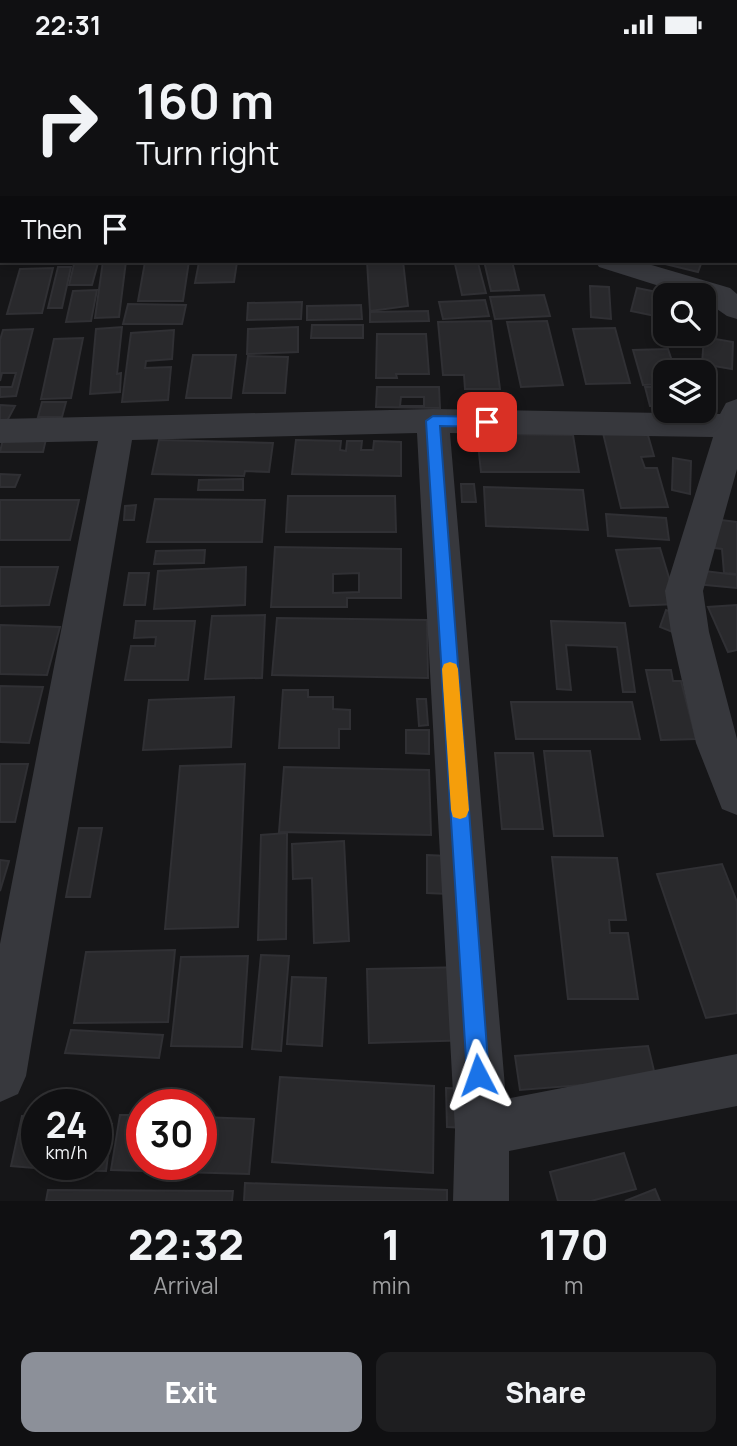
<!DOCTYPE html>
<style>
:root{--surface:#101012;--page:#1e1e20;--text:#f1f3f6;--muted:#9c9d9f;--line:#303032;--accent:#8c9099}
body{margin:0;font-family:Manrope,sans-serif;background:var(--page);color:var(--text);height:100vh;display:flex;flex-direction:column;font-size:26px;white-space:nowrap}
*{box-sizing:border-box;margin:0}
p{font-size:23px;color:var(--muted)}
.icon{flex:none;width:38px;height:38px;fill:none;stroke:currentColor;stroke-width:2;stroke-linecap:round;stroke-linejoin:round}
.map{position:relative;height:1152px;overflow:hidden}
.side{display:flex;flex-direction:column;background:var(--surface);flex:1}
.side>*{flex:none}
.top-card{position:absolute;left:0px;top:0px;width:738px;height:214px;box-shadow:0 4px 10px #0003,0 0 0 2px var(--line);background:#101012;color:var(--text);overflow:hidden}
.fabs{position:absolute;left:653px;top:234px;display:grid;gap:14px}
.fabs a{display:grid;place-items:center;width:63px;height:63px;border-radius:14px;background:var(--surface);box-shadow:0 4px 10px #0003,0 0 0 2px var(--line);font-size:35px}
.speed{position:absolute;left:21px;top:1040px;display:flex;gap:14px;font-size:35px;font-weight:700;text-align:center}
.speed>*{display:grid;place-content:center;width:91px;height:91px;border-radius:50%;background:var(--surface);box-shadow:0 4px 10px #0003,0 0 0 2px var(--line);line-height:1}
.speed small{font-size:18px;font-weight:400}
.speed .limit{border:10px solid #d22;background:#fff;color:#111}
.pin{position:absolute;display:grid;place-items:center;width:60px;height:60px;color:#fff;margin:-30px;border-radius:14px;box-shadow:0 4px 10px #0006}
.me{position:absolute;width:77px;margin:-38px;rotate:356deg;stroke-linejoin:round;filter:drop-shadow(0 0 5px #0008)}
.turn{display:flex;align-items:center;gap:24px;height:147px;padding:0 21px;font-size:32px}
.turn .icon{width:91px;height:91px;stroke-width:2.5}
.turn b{display:block;font-size:49px;line-height:60px}
.then{display:flex;align-items:center;height:66px;padding:0 21px;background:#0003;gap:14px;font-size:26px}
.eta{display:flex;justify-content:space-evenly;align-items:center;height:119px;text-align:center}
.eta b{font-size:42px;font-weight:800;line-height:49px}
.cta{display:flex;gap:14px;margin-top:auto;padding:14px 21px}
.cta a{flex:1;height:80px;border-radius:14px;background:var(--accent);color:#fff;font-size:28px;font-weight:800;line-height:80px;text-align:center}
.cta a+a{background:var(--page);color:var(--text)}
.status{display:flex;justify-content:space-between;align-items:center;height:49px;padding:0 35px;background:var(--surface);direction:ltr}
.status svg{height:19px;fill:currentColor}
.map>svg:first-child{display:block}
</style>
<div class="status"><b>22:31</b><svg viewBox="0 0 49 12"><path d="M0 12V9h3v3zM5 12V6h3v6zM10 12V3h3v9zM15 12V0h3v12zM26 1h20v11H26zM47 4h2v5h-2z"/></svg></div>
<div class="map">
<svg width="737" height="1152" viewBox="0 0 737 1152">
<rect width="100%" height="100%" fill="#161618"/>
<g fill="#29292c" stroke="#303034" stroke-width="2" fill-rule="evenodd">
<path d="M103 212H126L119 268 95 269Z"/>
<path d="M189 212 183 252H138L145 213Z"/>
<path d="M367 212H403L408 257 370 262Z"/>
<path d="M484 212H512L519 241 491 242Z"/>
<path d="M653 212H702L698 223Z"/>
<path d="M199 213H237L234 233 195 234Z"/>
<path d="M98 214 92 236H69L74 215Z"/>
<path d="M478 214 486 244 462 246 455 215Z"/>
<path d="M58 218H71L62 259H48Z"/>
<path d="M53 219 42 264 7 265 20 220Z"/>
<path d="M590 237 609 238 611 270 591 268Z"/>
<path d="M637 239 672 246 665 247V269L631 262Z"/>
<path d="M97 241 91 272 66 273 73 242Z"/>
<path d="M544 246 550 267 495 270 490 248Z"/>
<path d="M485 251 489 267 443 270 439 253Z"/>
<path d="M302 253 301 270 247 271 248 254Z"/>
<path d="M128 255 186 256 182 275H123Z"/>
<path d="M361 256 362 270 307 271V257Z"/>
<path d="M428 262 429 272 370 273V263Z"/>
<path d="M491 272 500 340H465L464 326H443L438 273Z"/>
<path d="M547 272 563 336 521 338 507 273Z"/>
<path d="M312 276H363V289H311Z"/>
<path d="M122 278 117 325 121 324 120 343 90 345 96 280Z"/>
<path d="M298 278V303L247 305 248 280Z"/>
<path d="M615 279 630 334 586 335 573 280Z"/>
<path d="M33 280 16 347 0 348V338H12L16 324H2L0 332V291L3 281Z"/>
<path d="M174 281 172 310 146 312 145 319 171 318 168 351 122 353 131 284Z"/>
<path d="M377 285H426L429 325H396L397 329H376Z"/>
<path d="M704 288 733 293 732 320 702 315Z"/>
<path d="M83 289 71 349 41 350 54 290Z"/>
<path d="M668 300 676 324H665V335L643 336 633 301Z"/>
<path d="M193 306H236L231 349H186Z"/>
<path d="M248 307 288 308 285 344H243Z"/>
<path d="M377 338H439L440 359 376 358ZM401 348H424V357H400Z"/>
<path d="M645 338H665V357H650Z"/>
<path d="M42 353H66L62 368H38Z"/>
<path d="M0 356 15 357 6 374 0 373Z"/>
<path d="M647 383 654 407 641 408 645 419H657L668 458 621 459 603 384Z"/>
<path d="M477 385 573 386 579 423H481Z"/>
<path d="M3 390H46L43 403H0Z"/>
<path d="M159 391 273 394 269 423 245 422 244 427 152 425Z"/>
<path d="M296 391 341 392 340 401 346 402 347 392H362L361 401H373L374 392 401 393V427L292 425Z"/>
<path d="M673 409 691 412 690 445 672 441Z"/>
<path d="M0 425 20 426 15 438H0Z"/>
<path d="M243 430V441H198L199 431Z"/>
<path d="M461 435H474L476 453H462Z"/>
<path d="M484 438 583 441 588 481 486 477Z"/>
<path d="M288 447H395L396 483H286Z"/>
<path d="M155 450 265 451 262 493H147Z"/>
<path d="M0 451H79L70 491H0Z"/>
<path d="M136 456 134 471H124L125 457Z"/>
<path d="M606 465 666 469 669 491 608 487Z"/>
<path d="M713 470 737 473V525L724 524 722 500 715 499Z"/>
<path d="M275 498 401 500V549H347V558H271ZM359 524V543L333 544V525Z"/>
<path d="M660 499 677 555 630 557 616 501Z"/>
<path d="M205 501 204 514 154 515 156 502Z"/>
<path d="M0 518H58L49 556 0 557Z"/>
<path d="M246 518 245 556 154 560 158 522Z"/>
<path d="M696 521 737 526V539L696 535Z"/>
<path d="M129 524H149L145 556H124Z"/>
<path d="M737 556V601L728 603 708 558Z"/>
<path d="M666 561 681 567 675 584 660 578Z"/>
<path d="M265 566 262 629 205 630 212 567Z"/>
<path d="M277 569 427 571 428 629 272 626Z"/>
<path d="M136 572H195L188 631H125L131 597H155L156 588 134 589Z"/>
<path d="M551 572 625 574 635 643H623L617 598 566 596 571 641 557 640Z"/>
<path d="M0 576 60 578 47 626 0 625Z"/>
<path d="M646 621H671L673 632H681L696 690 661 691Z"/>
<path d="M0 637 43 638 29 694 0 693Z"/>
<path d="M283 641H308V648H333V660L350 661V680H339V699H279Z"/>
<path d="M234 648 231 698 143 701 149 651Z"/>
<path d="M417 650H426L428 676 419 677Z"/>
<path d="M511 653H632L640 690H516Z"/>
<path d="M406 681H429V705L406 704Z"/>
<path d="M544 702H590L603 787H554Z"/>
<path d="M495 704H533L543 780H502Z"/>
<path d="M0 715H28L15 773H0Z"/>
<path d="M245 715 238 878 165 880 180 717Z"/>
<path d="M284 718 429 721 431 786 279 783Z"/>
<path d="M79 779H102L90 848H66Z"/>
<path d="M287 784 286 890 258 891 261 786Z"/>
<path d="M344 792 349 892 314 894 312 829 293 830 292 795Z"/>
<path d="M427 806 448 807 449 845 427 844Z"/>
<path d="M552 808 617 809 626 871H609L610 884H628L638 950H568Z"/>
<path d="M0 811 9 812 0 842Z"/>
<path d="M722 815 737 853V964L706 969 657 825Z"/>
<path d="M175 901 168 973 74 974 86 903Z"/>
<path d="M261 906 289 907 281 1002 252 1000Z"/>
<path d="M248 907 242 998 171 997 181 908Z"/>
<path d="M469 918 475 991 369 994 367 920Z"/>
<path d="M292 928 326 929 322 997 287 995Z"/>
<path d="M71 981 163 986 159 1009 65 1004Z"/>
<path d="M648 997 656 1030 520 1041 515 1007Z"/>
<path d="M280 1028 434 1037 433 1124 272 1113Z"/>
<path d="M446 1039 468 1040 469 1079 447 1078Z"/>
<path d="M120 1066H142V1115H201V1068L254 1070 249 1125 111 1121Z"/>
<path d="M22 1067 37 1068 34 1119 11 1117Z"/>
<path d="M96 1075H112L106 1122 43 1121 44 1115H96Z"/>
<path d="M624 1104 636 1140 591 1152H558L550 1123Z"/>
<path d="M245 1134 447 1141V1152H244Z"/>
<path d="M655 1140 660 1152H625Z"/>
<path d="M48 1141 233 1142 232 1152H46Z"/>
</g>
<g fill="none" stroke-linecap="round" stroke-linejoin="round">
<g fill="#37383d" fill-rule="evenodd">
<path d="M333 0H355L356 2H334Z"/>
<rect x="679" y="0" width="22" height="2"/>
<rect x="0" y="41" width="2" height="14"/>
<rect x="0" y="188" width="2" height="16"/>
<path d="M595 212H638L730 239 737 245V270L727 267 704 251V247H691L599 218Z"/>
<path d="M737 350V420L703 542 709 583 737 690V766L722 760 696 694 671 583 665 542 713 388 450 384 506 1050 737 1005V1057L509 1102V1152H453L455 1081 417 384 132 391 26 1027 18 1045 0 1053V895L98 392 0 394V370L433 360 720 365 726 354Z"/>
</g>
</g>
<path fill="#1a73e8" stroke="#114b97" stroke-width="2" d="M433 367 487 368 494 373 487 378 440 377 489 1026 486 1034 478 1037 471 1034 467 1026 426 372Z"/>
<path fill="#f59e0b" d="M450 613 456 615 458 620 469 761 466 768 460 770 453 768 451 761 442 620 444 615Z"/>
</svg>
<div class="fabs">
<a><svg class="icon" aria-label="search" viewBox="0 0 24 24"><circle cx="10" cy="10" r="6"/><path d="M15 15l6 6"/></svg></a>
<a><svg class="icon" aria-label="layers" viewBox="0 0 24 24"><path d="M12 4l9 5-9 5-9-5zM3 14l9 5 9-5"/></svg></a>
</div>
<div class="speed"><div>24<small>km/h</small></div><div class="limit">30</div></div>
<div class="pin" style="left:487px;top:373px;background:#d93025"><svg class="icon" aria-label="arrive" viewBox="0 0 24 24"><path d="M6 21V4h12l-3 4 3 4H6"/></svg></div>
<svg class="me" style="left:478px;top:1026px" viewBox="-20 -20 40 40"><path d="M0-17L14 15 0 8-14 15z" fill="#1a73e8" stroke="#fff" stroke-width="4"/></svg>
<div class="top-card">
<div class="turn"><svg class="icon" aria-label="right" viewBox="0 0 24 24"><path d="M7 20v-9h11M14 6l5 5-5 5"/></svg><div><b>160 m</b>Turn right</div></div>
<div class="then">Then<svg class="icon" aria-label="arrive" viewBox="0 0 24 24"><path d="M6 21V4h12l-3 4 3 4H6"/></svg></div>
</div>
</div>
<section class="side">
<div class="eta">
<div><b>22:32</b><p>Arrival</p></div>
<div><b>1</b><p>min</p></div>
<div><b>170</b><p>m</p></div>
</div>
<div class="cta"><a>Exit</a><a>Share</a></div>
</section>
